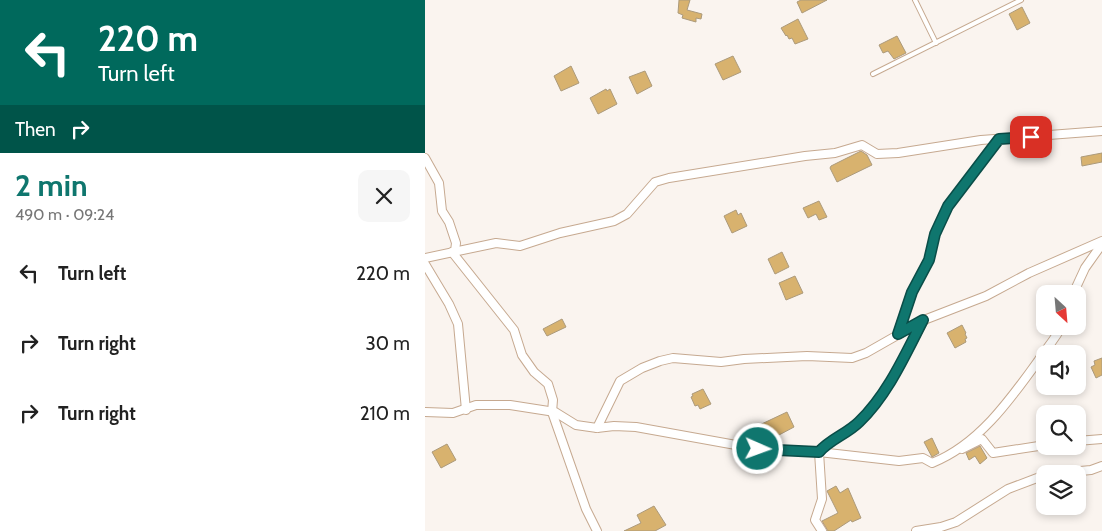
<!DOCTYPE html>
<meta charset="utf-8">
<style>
:root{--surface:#fff;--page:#f6f6f6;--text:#222;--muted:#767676;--accent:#0f766e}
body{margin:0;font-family:Cabin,sans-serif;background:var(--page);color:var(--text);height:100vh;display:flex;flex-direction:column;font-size:19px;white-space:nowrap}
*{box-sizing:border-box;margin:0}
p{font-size:16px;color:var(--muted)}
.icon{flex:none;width:28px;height:28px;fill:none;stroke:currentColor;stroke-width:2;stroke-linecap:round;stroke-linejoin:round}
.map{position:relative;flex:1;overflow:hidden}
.sheet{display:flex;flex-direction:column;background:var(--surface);width:425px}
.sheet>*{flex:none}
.guide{background:#00695c;color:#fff;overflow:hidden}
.needle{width:32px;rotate:154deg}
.tools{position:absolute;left:611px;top:285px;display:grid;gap:10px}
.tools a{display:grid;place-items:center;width:50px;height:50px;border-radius:10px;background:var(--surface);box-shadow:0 2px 8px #0003;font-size:25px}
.pin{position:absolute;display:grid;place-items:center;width:42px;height:42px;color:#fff;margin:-21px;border-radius:10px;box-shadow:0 2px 8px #0006}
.me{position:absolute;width:55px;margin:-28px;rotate:92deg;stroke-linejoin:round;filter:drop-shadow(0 0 4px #0008)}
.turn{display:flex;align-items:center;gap:18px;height:105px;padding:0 15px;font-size:22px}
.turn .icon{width:65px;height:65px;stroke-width:2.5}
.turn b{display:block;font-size:35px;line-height:42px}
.then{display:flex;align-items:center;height:48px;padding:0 15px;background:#0003;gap:10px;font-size:19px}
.round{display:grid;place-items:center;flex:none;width:52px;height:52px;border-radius:10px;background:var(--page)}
.overview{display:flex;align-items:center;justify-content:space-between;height:85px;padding:0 15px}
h1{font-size:30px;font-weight:800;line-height:38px;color:var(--accent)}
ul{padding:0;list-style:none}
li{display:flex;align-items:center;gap:15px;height:70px;padding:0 15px}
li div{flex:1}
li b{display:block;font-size:19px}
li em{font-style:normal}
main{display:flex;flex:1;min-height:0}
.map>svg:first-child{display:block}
</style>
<main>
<section class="sheet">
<div class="guide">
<div class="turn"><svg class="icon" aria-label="left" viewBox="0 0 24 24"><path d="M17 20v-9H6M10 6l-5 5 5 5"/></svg><div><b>220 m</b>Turn left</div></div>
<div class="then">Then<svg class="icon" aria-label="right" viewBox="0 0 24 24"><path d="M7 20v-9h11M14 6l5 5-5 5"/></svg></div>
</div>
<div class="overview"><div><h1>2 min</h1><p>490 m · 09:24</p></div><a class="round"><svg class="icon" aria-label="close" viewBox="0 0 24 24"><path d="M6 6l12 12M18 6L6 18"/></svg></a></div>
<ul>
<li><svg class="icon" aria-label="left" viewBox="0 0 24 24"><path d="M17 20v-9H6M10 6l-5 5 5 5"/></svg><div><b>Turn left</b></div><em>220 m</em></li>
<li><svg class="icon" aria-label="right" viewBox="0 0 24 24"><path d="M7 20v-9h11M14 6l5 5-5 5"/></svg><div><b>Turn right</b></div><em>30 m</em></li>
<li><svg class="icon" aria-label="right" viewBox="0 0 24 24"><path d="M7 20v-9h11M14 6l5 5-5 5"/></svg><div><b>Turn right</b></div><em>210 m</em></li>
</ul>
</section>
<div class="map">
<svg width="677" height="531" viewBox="0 0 677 531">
<rect width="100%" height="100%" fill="#faf4ef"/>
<g fill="#d8b26e" stroke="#ac9a7b">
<path d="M254 0H265L262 10 277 14 276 19 271 18V22L257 18 258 15 253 13Z"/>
<path d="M376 0H402L377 13 372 2Z"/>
<path d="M597 7 605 23 592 30 584 14Z"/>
<path d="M373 19 383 39 370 44 367 38 364 39 362 35 361 36 356 28Z"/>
<path d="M472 36 481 53 469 59 463 51 458 53 454 45Z"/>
<path d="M308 56 316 72 298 80 290 64Z"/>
<path d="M146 66 154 83 136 91 129 76Z"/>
<path d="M220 71 227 86 212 94 204 77Z"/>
<path d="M181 89 182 91 185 89 192 104 173 114 165 98Z"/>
<path d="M436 151 442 155 447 165 412 182 405 168 406 166Z"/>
<path d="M677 153V162L657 166 656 157Z"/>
<path d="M394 201 402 217 394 220 391 214 383 218 378 208Z"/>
<path d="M311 210 313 215 316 213 322 226 307 233 299 216Z"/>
<path d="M357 252 364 267 350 274 343 259Z"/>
<path d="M370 276 378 293 361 300 354 283Z"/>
<path d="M137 319 141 327 122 336 118 329Z"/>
<path d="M537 325 541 333 540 334 542 338 540 339 541 342 530 348 522 333Z"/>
<path d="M677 358V375L671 378 666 367 670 365 669 361Z"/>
<path d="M278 389 286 404 275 409 273 405 270 406 266 397 268 396 267 394Z"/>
<path d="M362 412 369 427 337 444 333 443 326 429Z"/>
<path d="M507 438 514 453 507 457 499 442Z"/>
<path d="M22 444 31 460 16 468 7 452Z"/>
<path d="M555 446 562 458 555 464 550 456 544 460 541 453Z"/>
<path d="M411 486 415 493 423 488 436 518 427 522 426 520 409 531H403L397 521 413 513 402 491Z"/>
<path d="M229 506 241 525 230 531H199L216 523 212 515Z"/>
</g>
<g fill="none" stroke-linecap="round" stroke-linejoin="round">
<defs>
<g id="lane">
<path d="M490 0 511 43"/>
<path d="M448 74 596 0"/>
</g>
<g id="street">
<path d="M0 158 14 183 17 211 24 222 31 243 30 251"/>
<path d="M27 252 89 330 97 355 109 372 123 384 128 400 127 412 161 509 172 531"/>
<path d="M0 258 71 243 95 246 135 233 189 221 202 214 230 182 244 178 380 156 410 153 437 145 452 154 473 153 556 140 677 131"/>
<path d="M0 264 24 304 33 324 41 410"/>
<path d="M648 294 660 268 677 244"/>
<path d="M473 334 487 292 504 260 510 234 523 206 573 139"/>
<path d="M0 412 28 413 51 405H85L130 412 151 425 172 428 189 426 211 427 333 449 394 452 474 461 498 458 507 463C553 445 585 400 613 361 621 349 630 339 637 326"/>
<path d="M172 428 195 381 217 368 235 361 248 358 296 362 319 359 382 356 427 358 441 353 499 320 561 296 604 273 677 241"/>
<path d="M652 441 677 439"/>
<path d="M537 449 557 439 568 453 620 445"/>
<path d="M624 474 666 470 677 466"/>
<path d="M397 531 390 520 397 499 394 452C405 439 422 434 434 422 463 394 480 355 499 320"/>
<path d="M491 531 516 527 531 522 583 489 620 475"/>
</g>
</defs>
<use href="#lane" stroke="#c6a990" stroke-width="6"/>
<use href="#street" stroke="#c6a990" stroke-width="10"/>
<use href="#lane" stroke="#fff" stroke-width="4"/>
<use href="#street" stroke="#fff" stroke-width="8"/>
</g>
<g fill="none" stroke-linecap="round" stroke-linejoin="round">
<defs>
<path id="route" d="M333 449 394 452C405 439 422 434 434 422 463 394 480 355 498 320L473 334 487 292 504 260 510 234 523 206 574 139 606 137"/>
</defs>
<use href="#route" stroke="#0a4d48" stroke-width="12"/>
<use href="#route" stroke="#0f766e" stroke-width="9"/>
</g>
</svg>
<div class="tools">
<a><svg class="needle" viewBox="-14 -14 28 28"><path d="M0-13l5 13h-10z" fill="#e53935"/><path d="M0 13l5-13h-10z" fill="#767676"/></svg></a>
<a><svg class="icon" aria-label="sound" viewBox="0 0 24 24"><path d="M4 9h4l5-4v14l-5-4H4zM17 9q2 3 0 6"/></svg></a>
<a><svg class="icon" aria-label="search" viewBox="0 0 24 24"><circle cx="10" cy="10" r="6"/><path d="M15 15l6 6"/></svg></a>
<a><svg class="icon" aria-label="layers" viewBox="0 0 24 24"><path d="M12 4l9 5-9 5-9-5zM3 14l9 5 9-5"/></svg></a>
</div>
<div class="pin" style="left:606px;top:137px;background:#d93025"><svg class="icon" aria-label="arrive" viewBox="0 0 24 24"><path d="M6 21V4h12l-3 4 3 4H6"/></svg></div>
<svg class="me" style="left:333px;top:449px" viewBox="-20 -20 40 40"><circle r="17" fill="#0f766e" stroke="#fff" stroke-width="3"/><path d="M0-11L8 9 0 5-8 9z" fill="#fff"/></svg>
</div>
</main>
